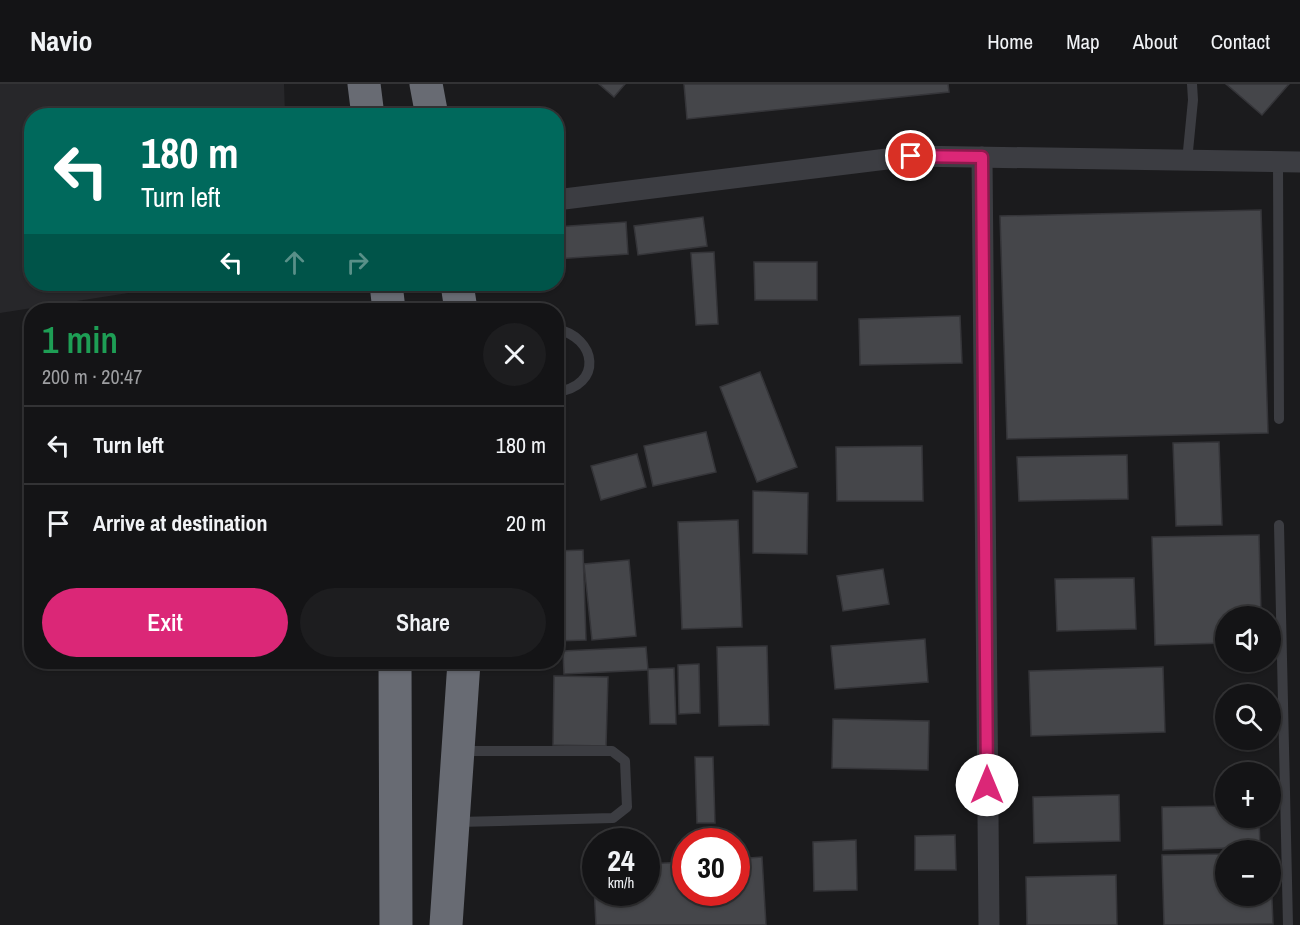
<!DOCTYPE html>
<meta charset="utf-8">
<style>
:root{--surface:#141416;--page:#1d1d1f;--text:#f1f3f6;--muted:#9d9ea1;--line:#333335;--accent:#db2777}
body{margin:0;font-family:"Archivo Narrow",sans-serif;background:var(--page);color:var(--text);height:100vh;display:flex;flex-direction:column;font-size:22px;white-space:nowrap}
*{box-sizing:border-box;margin:0}
p{font-size:20px;color:var(--muted)}
.icon{flex:none;width:33px;height:33px;fill:none;stroke:currentColor;stroke-width:2;stroke-linecap:round;stroke-linejoin:round}
.map{position:relative;flex:1;overflow:hidden}
.details{position:absolute;left:24px;top:219px;width:540px;height:366px;display:flex;flex-direction:column;background:var(--surface);border-radius:24px;box-shadow:0 2px 4px #0004,0 0 0 2px var(--line)}
.details>*{flex:none}
.guide{position:absolute;left:24px;top:24px;width:540px;height:183px;border-radius:24px;box-shadow:0 2px 4px #0004,0 0 0 2px var(--line);background:#00695c;color:#fff;overflow:hidden}
.controls{position:absolute;left:1215px;top:522px;display:grid;gap:12px}
.controls a{display:grid;place-items:center;width:66px;height:66px;border-radius:50%;background:var(--surface);box-shadow:0 2px 4px #0004,0 0 0 2px var(--line);font-size:30px}
.speed{position:absolute;left:582px;top:744px;display:flex;gap:12px;font-size:30px;font-weight:700;text-align:center}
.speed>*{display:grid;place-content:center;width:78px;height:78px;border-radius:50%;background:var(--surface);box-shadow:0 2px 4px #0004,0 0 0 2px var(--line);line-height:1}
.speed small{font-size:15px;font-weight:400}
.speed .limit{border:9px solid #d22;background:#fff;color:#111}
.pin{position:absolute;display:grid;place-items:center;width:51px;height:51px;color:#fff;margin:-26px;border:3px solid #fff;border-radius:50%;box-shadow:0 2px 6px #0007}
.me{position:absolute;width:66px;margin:-33px;rotate:0deg;stroke-linejoin:round;filter:drop-shadow(0 0 4px #0008)}
.turn{display:flex;align-items:center;gap:21px;height:126px;padding:0 18px;font-size:27px}
.turn .icon{width:78px;height:78px;stroke-width:2.5}
.turn b{display:block;font-size:42px;line-height:51px}
.lanes{display:flex;align-items:center;height:57px;padding:0 18px;background:#0003;justify-content:center;gap:30px;direction:ltr}
.lanes .off{opacity:.35}
.round{display:grid;place-items:center;flex:none;width:63px;height:63px;border-radius:32px;background:var(--page)}
.head{display:flex;align-items:center;justify-content:space-between;height:102px;padding:0 18px}
h1{font-size:36px;font-weight:600;line-height:45px;color:#1e9e55}
.cta{display:flex;gap:12px;margin-top:auto;padding:12px 18px}
.cta a{flex:1;height:69px;border-radius:36px;background:var(--accent);color:#fff;font-size:24px;font-weight:600;line-height:69px;text-align:center}
.cta a+a{background:var(--page);color:var(--text)}
ul{padding:0;list-style:none}
li{display:flex;align-items:center;gap:18px;height:78px;padding:0 18px;border-top:2px solid var(--line)}
li div{flex:1}
li b{display:block;font-size:22px}
li em{font-style:normal}
header{display:flex;align-items:center;gap:36px;box-sizing:border-box;height:84px;padding:0 30px;background:var(--surface);border-bottom:2px solid var(--line)}
header strong{font-size:28px}
nav{display:flex;gap:33px;margin-inline-start:auto;font-size:21px}
.map>svg:first-child{display:block}
</style>
<header>
<strong>Navio</strong>
<nav><a>Home</a><a>Map</a><a>About</a><a>Contact</a></nav>
</header>
<div class="map">
<svg width="1300" height="841" viewBox="0 0 1300 841">
<rect width="100%" height="100%" fill="#1b1b1d"/>
<path fill="#27272a" d="M0 0H284L285 31 32 32V200H186L0 229Z"/>
<g fill="#45464a" stroke="#353539" stroke-width="1.5">
<path d="M599 0H625L614 13Z"/>
<path d="M684 0H948L949 8 687 35Z"/>
<path d="M1226 0H1289L1262 31Z"/>
<path d="M1261 126 1268 349 1007 355 1000 132Z"/>
<path d="M703 133 707 162 638 171 634 142Z"/>
<path d="M626 138 628 170 556 175V143Z"/>
<path d="M714 168 718 240 696 241 691 169Z"/>
<path d="M754 178H817V216H755Z"/>
<path d="M960 232 962 279 860 281 859 235Z"/>
<path d="M760 288 797 383 757 398 720 303Z"/>
<path d="M706 348 716 388 653 402 644 362Z"/>
<path d="M1219 358 1222 441 1176 442 1173 359Z"/>
<path d="M922 362 923 417H837L836 363Z"/>
<path d="M637 370 646 403 601 416 591 382Z"/>
<path d="M1127 371 1128 415 1019 417 1017 373Z"/>
<path d="M753 407 808 409 807 470 753 469Z"/>
<path d="M738 436 742 543 682 545 678 438Z"/>
<path d="M1259 451 1261 532H1226V559L1155 561 1152 453Z"/>
<path d="M583 466 586 556 556 557V467Z"/>
<path d="M629 476 636 552 592 556 584 480Z"/>
<path d="M883 485 889 520 843 527 837 492Z"/>
<path d="M1134 494 1136 545 1057 547 1055 495Z"/>
<path d="M925 555 928 598 835 605 831 562Z"/>
<path d="M767 562 769 641 719 642 717 563Z"/>
<path d="M646 563 648 586 564 590 563 567Z"/>
<path d="M699 580 700 629 679 630 678 581Z"/>
<path d="M1163 583 1165 648 1031 652 1029 587Z"/>
<path d="M674 584 676 640H650L648 585Z"/>
<path d="M554 592 608 593 606 662 553 661Z"/>
<path d="M833 635 929 637 928 686 832 684Z"/>
<path d="M695 673H713L715 739H697Z"/>
<path d="M1119 711 1120 757 1034 759 1033 713Z"/>
<path d="M1226 722V734H1259L1260 763 1163 766 1162 723Z"/>
<path d="M955 751 956 786H915V752Z"/>
<path d="M856 756 857 806 814 807 813 758Z"/>
<path d="M1270 769 1273 840 1164 841 1162 771 1226 770V812H1270Z"/>
<path d="M762 773 766 841H596L593 784 596 783V808H646V780L686 778V808H736V775Z"/>
<path d="M1116 791 1117 841H1027L1026 793Z"/>
</g>
<g fill="none" stroke-linecap="round" stroke-linejoin="round">
<g stroke="#3c3d42" stroke-width="10">
<path d="M1187 77 1193 16 1192 0"/>
<path d="M1278 78 1279 335"/>
<path d="M556 245C597 253 604 302 556 308"/>
<path d="M1279 441 1288 841"/>
<path d="M458 738 613 734 627 723 625 677 612 667H461"/>
</g>
<g stroke="#3c3d42" stroke-width="21">
<path d="M982 73 989 841"/>
<path d="M556 116 911 72 1300 78"/>
</g>
<g stroke="#686b73" stroke-width="33">
<path d="M364 0 368 32"/>
<path d="M426 0 432 32"/>
<path d="M386 200 389 226"/>
<path d="M457 200 461 226"/>
<path d="M395 578 396 841"/>
<path d="M446 841 464 578"/>
</g>
</g>
<g fill="none" stroke-linecap="round" stroke-linejoin="round">
<defs>
<path id="route" d="M911 72 982 73 987 701"/>
</defs>
<use href="#route" stroke="#8e194d" stroke-width="15"/>
<use href="#route" stroke="#db2777" stroke-width="10"/>
</g>
</svg>
<div class="controls">
<a><svg class="icon" aria-label="sound" viewBox="0 0 24 24"><path d="M4 9h4l5-4v14l-5-4H4zM17 9q2 3 0 6"/></svg></a>
<a><svg class="icon" aria-label="search" viewBox="0 0 24 24"><circle cx="10" cy="10" r="6"/><path d="M15 15l6 6"/></svg></a>
<a>+</a>
<a>−</a>
</div>
<div class="speed"><div>24<small>km/h</small></div><div class="limit">30</div></div>
<div class="pin" style="left:911px;top:72px;background:#d93025"><svg class="icon" aria-label="arrive" viewBox="0 0 24 24"><path d="M6 21V4h12l-3 4 3 4H6"/></svg></div>
<svg class="me" style="left:987px;top:701px" viewBox="-20 -20 40 40"><circle r="19" fill="#fff"/><path d="M0-13L10 11 0 6-10 11z" fill="#db2777"/></svg>
<div class="guide">
<div class="turn"><svg class="icon" aria-label="left" viewBox="0 0 24 24"><path d="M17 20v-9H6M10 6l-5 5 5 5"/></svg><div><b>180 m</b>Turn left</div></div>
<div class="lanes"><svg class="icon" aria-label="left" viewBox="0 0 24 24"><path d="M17 20v-9H6M10 6l-5 5 5 5"/></svg><svg class="icon off" aria-label="ahead" viewBox="0 0 24 24"><path d="M12 20V5M6 11l6-6 6 6"/></svg><svg class="icon off" aria-label="right" viewBox="0 0 24 24"><path d="M7 20v-9h11M14 6l5 5-5 5"/></svg></div>
</div>
<section class="details">
<div class="head"><div><h1>1 min</h1><p>200 m · 20:47</p></div><a class="round"><svg class="icon" aria-label="close" viewBox="0 0 24 24"><path d="M6 6l12 12M18 6L6 18"/></svg></a></div>
<ul>
<li><svg class="icon" aria-label="left" viewBox="0 0 24 24"><path d="M17 20v-9H6M10 6l-5 5 5 5"/></svg><div><b>Turn left</b></div><em>180 m</em></li>
<li><svg class="icon" aria-label="arrive" viewBox="0 0 24 24"><path d="M6 21V4h12l-3 4 3 4H6"/></svg><div><b>Arrive at destination</b></div><em>20 m</em></li>
</ul>
<div class="cta"><a>Exit</a><a>Share</a></div>
</section>
</div>
